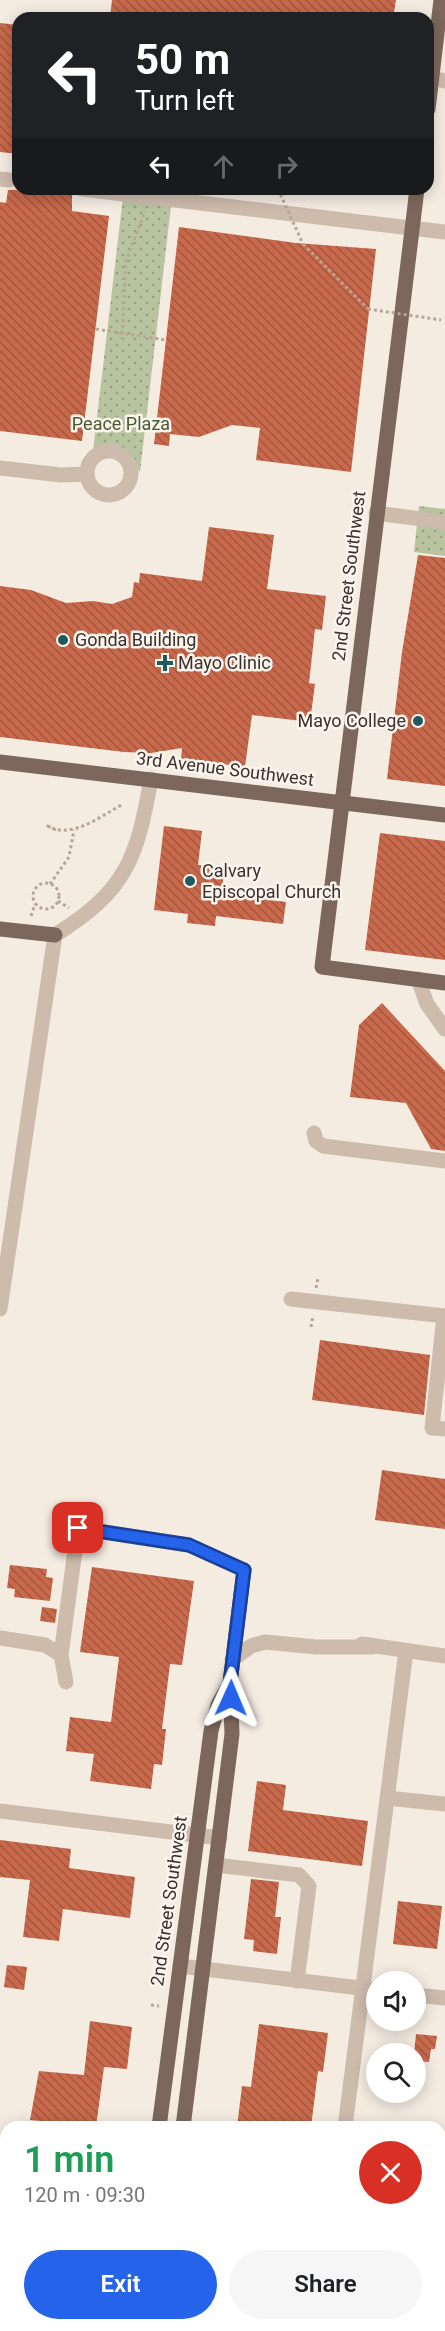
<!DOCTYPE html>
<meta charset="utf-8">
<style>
:root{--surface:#fff;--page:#f6f6f6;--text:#202124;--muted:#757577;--accent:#2563eb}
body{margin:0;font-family:Roboto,sans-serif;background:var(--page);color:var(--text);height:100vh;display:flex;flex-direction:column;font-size:22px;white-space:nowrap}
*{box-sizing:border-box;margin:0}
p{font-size:20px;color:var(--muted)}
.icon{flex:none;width:33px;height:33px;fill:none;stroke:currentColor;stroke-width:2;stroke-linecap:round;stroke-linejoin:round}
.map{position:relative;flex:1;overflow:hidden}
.drawer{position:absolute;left:0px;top:2121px;width:446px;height:210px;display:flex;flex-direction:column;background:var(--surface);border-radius:18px 18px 0 0;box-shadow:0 3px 15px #0003}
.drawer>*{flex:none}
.guide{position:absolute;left:12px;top:12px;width:422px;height:183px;border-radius:18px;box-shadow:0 3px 15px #0003;background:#202124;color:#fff;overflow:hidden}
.controls{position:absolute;left:366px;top:1971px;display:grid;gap:12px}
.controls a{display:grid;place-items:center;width:60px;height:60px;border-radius:50%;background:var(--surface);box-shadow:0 3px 15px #0003;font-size:30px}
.pin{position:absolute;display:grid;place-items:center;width:51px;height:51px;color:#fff;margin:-26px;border-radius:12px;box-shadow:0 3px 9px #0006}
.me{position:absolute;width:66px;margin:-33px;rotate:1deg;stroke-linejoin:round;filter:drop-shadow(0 0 4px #0008)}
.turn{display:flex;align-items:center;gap:21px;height:126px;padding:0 24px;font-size:27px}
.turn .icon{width:78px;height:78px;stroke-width:2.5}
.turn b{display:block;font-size:42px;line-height:51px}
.lanes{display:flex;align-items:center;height:57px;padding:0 24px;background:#0003;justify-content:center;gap:30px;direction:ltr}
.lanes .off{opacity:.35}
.round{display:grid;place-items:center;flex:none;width:63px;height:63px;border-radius:32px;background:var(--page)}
.head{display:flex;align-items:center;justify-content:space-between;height:102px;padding:0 24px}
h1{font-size:36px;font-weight:600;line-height:45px;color:#1e9e55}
.cta{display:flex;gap:12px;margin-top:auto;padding:12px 24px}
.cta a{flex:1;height:69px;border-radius:36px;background:var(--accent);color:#fff;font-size:24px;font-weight:600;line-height:69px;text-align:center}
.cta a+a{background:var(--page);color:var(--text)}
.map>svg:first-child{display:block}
</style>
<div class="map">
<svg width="445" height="2331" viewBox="0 0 445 2331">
<defs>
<pattern id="grass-dots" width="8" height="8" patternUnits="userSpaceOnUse" patternTransform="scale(1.5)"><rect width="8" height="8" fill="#b8c4a0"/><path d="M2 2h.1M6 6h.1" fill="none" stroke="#97a083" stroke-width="1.8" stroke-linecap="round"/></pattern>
<pattern id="forest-crowns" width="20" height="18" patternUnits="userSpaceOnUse" patternTransform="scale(1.5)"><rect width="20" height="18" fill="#b8c4a0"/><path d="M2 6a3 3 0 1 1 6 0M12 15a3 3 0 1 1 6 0" fill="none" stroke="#97a083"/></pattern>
<pattern id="building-back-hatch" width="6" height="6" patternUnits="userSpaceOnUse" patternTransform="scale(1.5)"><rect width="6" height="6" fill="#c8694b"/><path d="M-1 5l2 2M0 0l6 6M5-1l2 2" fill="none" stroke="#a4573f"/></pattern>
</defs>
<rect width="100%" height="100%" fill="#f4ebe1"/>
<g fill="url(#grass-dots)">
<path d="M124 189H173L140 472 118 449 93 451Z"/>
<path d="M419 506 445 509V556L414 552Z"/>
</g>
<g fill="url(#forest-crowns)">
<path d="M445 2196V2279L440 2283V2199Z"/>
<path d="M339 2325H394L391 2331H337Z"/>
</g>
<g fill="url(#building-back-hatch)">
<path d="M112 0H396L393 18H110Z"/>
<path d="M0 23 18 25V154L0 152Z"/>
<path d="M72 189V211L109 216 82 441 0 431V202L6 203 8 190Z"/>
<path d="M179 227 296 243 376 249 351 472 256 460 260 428 232 425 199 437 170 434 169 446 154 444Z"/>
<path d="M209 527 274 535 267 589 326 596 322 630 315 629 309 683 315 684 310 722 252 715 245 767 181 759 182 748 151 753 124 752 0 737V586L31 590 66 603 93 601 112 604 132 597 134 582 139 583 140 573 202 581Z"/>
<path d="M418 555 445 558V786L387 779 402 652Z"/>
<path d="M164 826 202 831 198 865 225 868 221 894 286 902 283 924 216 916 215 926 187 923 188 914 154 910Z"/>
<path d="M380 833 445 841V960L365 950Z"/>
<path d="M382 1003 445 1071V1151L431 1149 406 1103 350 1097 359 1025Z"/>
<path d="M320 1340 430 1355 424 1415 312 1400Z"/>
<path d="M382 1470 445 1479V1529L375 1520Z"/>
<path d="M10 1565 47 1569 46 1577 53 1578 50 1601 14 1597 15 1589 7 1588Z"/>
<path d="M92 1567 194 1581 182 1665 170 1664 162 1729H166L162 1765 154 1764 151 1789 90 1781 94 1754 66 1751 70 1717 111 1722 119 1657 80 1652Z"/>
<path d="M42 1607 57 1609 55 1623 40 1621Z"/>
<path d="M257 1781 286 1785 283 1810 368 1821 362 1866 248 1851Z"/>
<path d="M0 1840 71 1849 69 1868 135 1877 130 1918 63 1909 59 1941 23 1937 30 1880 0 1877Z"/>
<path d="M251 1879 279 1882 275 1917H281L277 1954 253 1951 254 1940 244 1939Z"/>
<path d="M398 1901 442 1906 437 1949 393 1944Z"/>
<path d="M7 1965 27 1967 24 1990 4 1987Z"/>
<path d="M90 2021 132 2027 127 2069 104 2067 96 2127H60V2123L30 2120 39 2071 84 2075Z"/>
<path d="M259 2024 328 2033 323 2072 318 2071 311 2127H237L242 2086 251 2087Z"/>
<path d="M416 2034 437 2036 435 2049H431L429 2062 416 2061V2054H414Z"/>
</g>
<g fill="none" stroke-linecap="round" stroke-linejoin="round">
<g stroke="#b9a596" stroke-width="3" stroke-dasharray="3 3" stroke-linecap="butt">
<path d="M303 244 368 309"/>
<path d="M122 340 126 261 145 211"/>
<path d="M56 830 46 825C70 841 101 816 123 804"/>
<circle cx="46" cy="896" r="13"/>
<path d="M50 884 69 857 74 830"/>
<path d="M58 901 69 908"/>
<path d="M31 916 35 904"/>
<path d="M316 1288 318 1278"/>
<path d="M311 1327 313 1315"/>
<path d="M151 2005 159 2006"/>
</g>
<g stroke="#cdbbac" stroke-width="15">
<path d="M432 78 445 81"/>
<path d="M0 179 9 180"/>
<path d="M82 189 445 232"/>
<circle cx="109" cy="473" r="22"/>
<path d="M0 468 61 475 87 474"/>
<path d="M376 513 445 522"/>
<path d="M418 979 427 1004 445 1029"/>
<path d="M314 1133 316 1141 323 1146 445 1161"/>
<path d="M291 1299 445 1316"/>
<path d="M0 1309 55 935C126 891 137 859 151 779"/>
<path d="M444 1316 432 1428 445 1429"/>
<path d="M0 1638 45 1645 61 1655 66 1682"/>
<path d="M362 1644 445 1656"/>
<path d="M61 1655 78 1528 188 1545 244 1570"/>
<path d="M232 1660 251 1646 265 1642 316 1647H372"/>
<path d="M387 1798 445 1804"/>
<path d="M0 1811 220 1838"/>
<path d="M216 1865 299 1875 309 1886 297 1981"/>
<path d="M180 1966 376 1990"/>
<path d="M416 1995 445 1998"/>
<path d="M345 2127 406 1651"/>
<path d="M305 2331 307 2325"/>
</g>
<g stroke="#7d675c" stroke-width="15">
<path d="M428 109 441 0"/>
<path d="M417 189 322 967 445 983"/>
<path d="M0 762 445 815"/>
<path d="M0 929 55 935"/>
<path d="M159 2127 211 1731 218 1705 230 1683"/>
<path d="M183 2127 232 1734 230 1683 244 1570"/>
<path d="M132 2331 133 2325"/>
<path d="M156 2331 157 2325"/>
</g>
<g stroke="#b9a596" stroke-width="3" stroke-dasharray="3 3" stroke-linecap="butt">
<path d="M278 189 303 244"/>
<path d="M368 309 441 320"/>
<path d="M96 329 166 340"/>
</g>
</g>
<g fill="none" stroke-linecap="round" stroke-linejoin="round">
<defs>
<path id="route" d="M78 1528 189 1545 244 1570 230 1683 231 1698"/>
</defs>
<use href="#route" stroke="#184099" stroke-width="15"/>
<use href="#route" stroke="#2563eb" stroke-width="10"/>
</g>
<g fill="#1f5a5e" stroke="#fbf5ee" stroke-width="2">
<circle cx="63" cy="640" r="6"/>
<path d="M162 654h6v6h6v6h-6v6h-6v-6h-6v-6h6z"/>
<circle cx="418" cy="721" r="6"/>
<circle cx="190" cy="881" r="6"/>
</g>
<g text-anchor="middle" stroke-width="5" stroke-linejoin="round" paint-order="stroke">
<g font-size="18" fill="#4a5a2e" stroke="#fbf5ee">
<text x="121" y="430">Peace Plaza</text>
</g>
<g font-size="18" fill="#3b302b" stroke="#fbf5ee">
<text transform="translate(349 576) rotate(-83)" y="6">2nd Street Southwest</text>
<text transform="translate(225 769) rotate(7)" y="6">3rd Avenue Southwest</text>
<text transform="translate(169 1901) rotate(-82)" y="6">2nd Street Southwest</text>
</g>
<g font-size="18" fill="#3b302b" stroke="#fbf5ee" text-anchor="start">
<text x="75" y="646">Gonda Building</text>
<text x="178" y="669">Mayo Clinic</text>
<text x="406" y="727" text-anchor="end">Mayo College</text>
<text x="202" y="877">Calvary<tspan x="202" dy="21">Episcopal Church</tspan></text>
</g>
</g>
</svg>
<div class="controls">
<a><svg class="icon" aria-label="sound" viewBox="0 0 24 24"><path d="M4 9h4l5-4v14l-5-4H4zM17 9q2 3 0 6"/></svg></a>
<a><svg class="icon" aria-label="search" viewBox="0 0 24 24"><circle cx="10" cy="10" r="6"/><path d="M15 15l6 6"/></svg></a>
</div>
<div class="pin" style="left:78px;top:1528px;background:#d93025"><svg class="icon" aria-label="arrive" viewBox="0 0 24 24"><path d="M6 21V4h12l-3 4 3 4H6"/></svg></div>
<svg class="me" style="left:231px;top:1698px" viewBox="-20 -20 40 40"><path d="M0-17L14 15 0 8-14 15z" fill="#2563eb" stroke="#fff" stroke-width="4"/></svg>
<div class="guide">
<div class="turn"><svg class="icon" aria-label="left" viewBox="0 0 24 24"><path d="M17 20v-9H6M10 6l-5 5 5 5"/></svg><div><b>50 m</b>Turn left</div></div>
<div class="lanes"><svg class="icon" aria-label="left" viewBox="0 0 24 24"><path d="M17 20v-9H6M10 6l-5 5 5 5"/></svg><svg class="icon off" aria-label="ahead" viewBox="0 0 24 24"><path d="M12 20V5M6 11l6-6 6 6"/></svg><svg class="icon off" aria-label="right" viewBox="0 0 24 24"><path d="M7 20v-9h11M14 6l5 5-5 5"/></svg></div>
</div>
<section class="drawer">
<div class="head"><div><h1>1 min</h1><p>120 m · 09:30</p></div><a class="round" style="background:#d93025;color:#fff"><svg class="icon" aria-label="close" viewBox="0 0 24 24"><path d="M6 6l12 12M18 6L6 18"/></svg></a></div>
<div class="cta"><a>Exit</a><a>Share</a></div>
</section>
</div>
